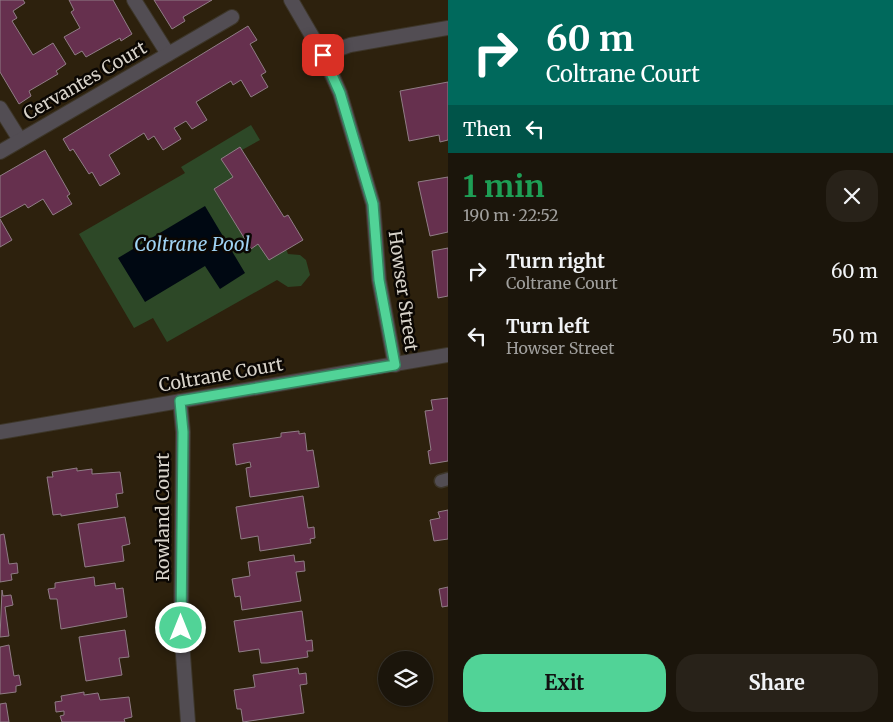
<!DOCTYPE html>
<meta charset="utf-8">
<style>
:root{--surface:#1b150b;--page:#282219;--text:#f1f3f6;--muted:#a09f9d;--line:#39342c;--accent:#51d397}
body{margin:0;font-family:Merriweather,serif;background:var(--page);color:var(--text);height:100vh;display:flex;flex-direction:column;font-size:19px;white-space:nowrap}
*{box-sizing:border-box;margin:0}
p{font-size:16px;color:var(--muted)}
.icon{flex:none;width:28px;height:28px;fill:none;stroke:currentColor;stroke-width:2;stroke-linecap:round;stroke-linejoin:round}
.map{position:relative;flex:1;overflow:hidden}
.sheet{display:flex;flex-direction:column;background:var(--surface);width:445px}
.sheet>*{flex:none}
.banner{background:#00695c;color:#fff;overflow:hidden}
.fabs{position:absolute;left:378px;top:651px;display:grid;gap:10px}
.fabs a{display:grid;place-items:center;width:55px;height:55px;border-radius:50%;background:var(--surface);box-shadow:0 1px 4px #0004,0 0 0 1px var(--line);font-size:25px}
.pin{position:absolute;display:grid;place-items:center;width:42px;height:42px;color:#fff;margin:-21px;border-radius:10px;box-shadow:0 2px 8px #0006}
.me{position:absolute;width:55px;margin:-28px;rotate:0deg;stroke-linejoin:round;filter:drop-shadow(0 0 4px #0008)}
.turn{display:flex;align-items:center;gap:18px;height:105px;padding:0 15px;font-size:22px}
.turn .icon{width:65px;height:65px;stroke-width:2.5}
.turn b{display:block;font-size:35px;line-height:42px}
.then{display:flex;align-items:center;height:48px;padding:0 15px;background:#0003;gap:10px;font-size:19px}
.round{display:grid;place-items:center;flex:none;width:52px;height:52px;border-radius:20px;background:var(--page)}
.overview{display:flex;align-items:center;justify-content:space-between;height:85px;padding:0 15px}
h1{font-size:30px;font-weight:700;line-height:38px;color:#1e9e55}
.cta{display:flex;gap:10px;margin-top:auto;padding:10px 15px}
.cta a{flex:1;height:58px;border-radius:20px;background:var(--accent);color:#111;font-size:20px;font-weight:700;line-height:58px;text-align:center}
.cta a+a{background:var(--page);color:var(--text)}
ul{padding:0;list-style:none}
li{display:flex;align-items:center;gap:15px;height:65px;padding:0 15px}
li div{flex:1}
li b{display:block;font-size:19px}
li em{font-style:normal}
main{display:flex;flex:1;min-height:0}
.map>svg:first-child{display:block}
</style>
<main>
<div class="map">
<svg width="448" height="722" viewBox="0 0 448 722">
<rect width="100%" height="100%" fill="#241c0f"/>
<path fill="#2d210d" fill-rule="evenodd" d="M0 0H448V722H0ZM386 660H424V698H386Z"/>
<path fill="#2d4827" d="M251 125 260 140 242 150 297 243 286 249 288 254 300 255 306 260 310 275 301 286 288 287 277 280 167 342 153 318 134 328 79 234 185 173 181 167Z"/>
<path fill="#000812" d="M205 206 245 273 220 289 205 266 145 302 118 258Z"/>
<g fill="#66304e" stroke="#907d86">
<path d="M0 0H23L25 3 13 11 17 18 12 21 33 55 53 43 66 64 56 71 58 74 29 91 31 96 19 104 0 72Z"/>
<path d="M69 0H113L132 34 121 41 120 38 86 57 82 51 75 55 64 37 80 28 71 12 74 10Z"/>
<path d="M154 0H212L183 17 185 21 172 29Z"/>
<path d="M248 26 257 40 250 44 266 72 261 75 268 87 251 97 241 80 233 85 231 81 196 102 207 120 192 129 186 121 174 128 181 139 163 150 154 136 148 140 144 133 109 155 120 174 100 186 92 172 89 174 73 149 70 151 63 139Z"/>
<path d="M448 82V140L440 142 439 135 409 141 400 91Z"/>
<path d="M240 147 284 217 288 215 303 240 269 260 258 244 251 249 214 189 233 177 221 159Z"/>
<path d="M45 150 70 194 67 196 72 204 53 215 43 199 28 208 25 204 0 218V176Z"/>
<path d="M448 177V232L430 236 418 182Z"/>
<path d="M0 219 12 240 0 247Z"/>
<path d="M448 248V296L438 298 432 251Z"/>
<path d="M448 398V461L430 464 428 451 431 450 425 411 433 410 431 400Z"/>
<path d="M299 431V434L305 433 307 451 313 450 319 487 250 497 246 468 251 467 250 462 236 465 233 444 281 437V433Z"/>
<path d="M77 468V471L92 469V474L120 472 123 493 116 494 118 507 61 516V514L53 515 47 477H53L52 472Z"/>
<path d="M303 496 308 528 314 527 315 538 310 539 311 543 260 551 258 536 241 539 236 507Z"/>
<path d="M448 510V539L434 541 430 520 440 518 438 512Z"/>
<path d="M125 517 130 544 122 546 124 561 85 567 78 524Z"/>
<path d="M4 534 9 564 17 563 18 573 11 574 12 580 0 582V535Z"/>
<path d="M294 555 295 562 304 561 305 571 296 572 301 601 242 610 240 596 235 597 232 579 250 576 248 562Z"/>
<path d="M94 577 95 586 115 583 116 589 123 588 127 617 61 629 57 599H50L48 589 55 588V583Z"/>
<path d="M448 587V606L442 607 439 589Z"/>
<path d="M2 590 3 596 11 595 13 605 5 607 9 636 0 637Z"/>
<path d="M302 611 306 641 312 640 313 651H307L308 657 267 663H261L259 649 239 652 234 621Z"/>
<path d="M125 630 129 657 119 658 122 675 86 681 79 637Z"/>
<path d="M9 645 14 676 19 675 21 685 16 686V692L0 694V647Z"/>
<path d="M298 668 299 674 306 673 307 684 300 685 304 713 243 722 241 709H237L234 690 255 687 253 675Z"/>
<path d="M84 692V695L98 693 100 700 129 697 132 717 124 719 125 722H62L60 716 64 715V711L56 712 55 702 62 701 61 696Z"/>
<path d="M6 703 9 722H0V704Z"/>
</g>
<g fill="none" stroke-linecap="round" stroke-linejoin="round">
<defs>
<path id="service" d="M441 481 448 479"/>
<g id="minor">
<path d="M134 0 168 54"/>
<path d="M291 0 323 55 340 93 373 204 379 280 395 365"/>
<path d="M323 55 350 45 448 28"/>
<path d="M0 108 20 140"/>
<path d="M0 152 232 17"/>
<path d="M180 401 183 432 181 628 188 722"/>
<path d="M0 432 448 355"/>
</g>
</defs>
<use href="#service" stroke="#3d3629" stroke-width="15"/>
<use href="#minor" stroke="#3d3629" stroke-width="16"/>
<use href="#service" stroke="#524d53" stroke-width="12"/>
<use href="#minor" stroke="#524d53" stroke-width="14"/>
</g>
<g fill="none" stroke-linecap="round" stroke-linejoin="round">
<defs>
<path id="route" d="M181 628 183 432 180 401 395 365 379 280 373 204 340 93 323 55"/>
</defs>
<use href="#route" stroke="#358962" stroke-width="12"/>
<use href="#route" stroke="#51d397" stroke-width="9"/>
</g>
<g text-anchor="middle" stroke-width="5" stroke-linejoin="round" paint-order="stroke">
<g font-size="18" fill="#d8d3ca" stroke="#0b0703">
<text transform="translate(85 81) rotate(-30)" y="6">Cervantes Court</text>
<text transform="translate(403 291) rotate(82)" y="6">Howser Street</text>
<text transform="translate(221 375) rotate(-10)" y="6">Coltrane Court</text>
<text transform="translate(163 517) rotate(-90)" y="6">Rowland Court</text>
</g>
<g font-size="19" font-style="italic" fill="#9fd2f3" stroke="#0b0703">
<text x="192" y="251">Coltrane Pool</text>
</g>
</g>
</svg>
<div class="fabs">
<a><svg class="icon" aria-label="layers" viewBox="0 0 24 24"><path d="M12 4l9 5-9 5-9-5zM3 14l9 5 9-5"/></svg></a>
</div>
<div class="pin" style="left:323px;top:55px;background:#d93025"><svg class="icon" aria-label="arrive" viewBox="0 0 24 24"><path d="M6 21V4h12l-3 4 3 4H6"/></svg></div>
<svg class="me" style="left:181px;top:628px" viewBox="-20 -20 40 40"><circle r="17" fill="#51d397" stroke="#fff" stroke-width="3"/><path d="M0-11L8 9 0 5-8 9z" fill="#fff"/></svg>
</div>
<section class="sheet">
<div class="banner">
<div class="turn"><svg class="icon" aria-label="right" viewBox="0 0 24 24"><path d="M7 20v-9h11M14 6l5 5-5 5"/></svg><div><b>60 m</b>Coltrane Court</div></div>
<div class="then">Then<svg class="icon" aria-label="left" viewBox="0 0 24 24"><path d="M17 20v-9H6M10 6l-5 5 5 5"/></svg></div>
</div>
<div class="overview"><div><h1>1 min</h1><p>190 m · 22:52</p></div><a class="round"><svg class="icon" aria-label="close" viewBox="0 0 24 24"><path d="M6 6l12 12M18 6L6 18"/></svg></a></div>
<ul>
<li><svg class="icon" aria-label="right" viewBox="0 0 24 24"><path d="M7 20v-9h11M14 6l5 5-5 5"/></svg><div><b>Turn right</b><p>Coltrane Court</p></div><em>60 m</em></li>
<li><svg class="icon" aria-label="left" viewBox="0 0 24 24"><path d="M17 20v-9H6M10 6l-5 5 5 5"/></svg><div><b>Turn left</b><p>Howser Street</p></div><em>50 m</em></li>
</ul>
<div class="cta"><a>Exit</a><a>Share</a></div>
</section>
</main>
